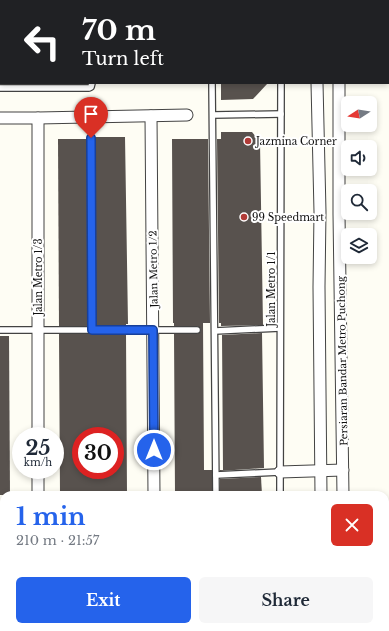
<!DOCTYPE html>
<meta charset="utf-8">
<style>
:root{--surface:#fff;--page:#f6f6f7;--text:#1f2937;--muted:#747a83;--accent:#2563eb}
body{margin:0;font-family:"Libre Baskerville",serif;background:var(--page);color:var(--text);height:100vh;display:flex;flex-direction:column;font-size:15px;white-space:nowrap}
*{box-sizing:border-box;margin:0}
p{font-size:13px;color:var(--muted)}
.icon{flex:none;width:22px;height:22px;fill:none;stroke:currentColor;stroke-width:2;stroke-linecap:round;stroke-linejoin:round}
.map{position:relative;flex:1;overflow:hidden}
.sheet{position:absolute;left:0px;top:491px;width:389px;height:140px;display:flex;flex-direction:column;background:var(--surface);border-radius:12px 12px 0 0;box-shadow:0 2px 6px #0003}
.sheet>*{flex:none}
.guide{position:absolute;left:0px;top:0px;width:389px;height:84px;box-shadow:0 2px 6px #0003;background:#202124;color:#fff;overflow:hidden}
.needle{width:26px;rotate:258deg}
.buttons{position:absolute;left:341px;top:96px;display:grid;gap:8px}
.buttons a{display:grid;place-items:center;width:36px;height:36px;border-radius:6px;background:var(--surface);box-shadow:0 2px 6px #0003;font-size:20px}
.speed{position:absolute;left:12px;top:427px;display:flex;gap:8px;font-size:20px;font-weight:700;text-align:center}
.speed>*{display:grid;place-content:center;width:52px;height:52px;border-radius:50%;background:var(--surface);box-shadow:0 2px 6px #0003;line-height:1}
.speed small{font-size:10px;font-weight:400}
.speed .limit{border:6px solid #d22;background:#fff;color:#111}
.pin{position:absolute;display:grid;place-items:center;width:34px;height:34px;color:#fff;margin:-41px -17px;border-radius:50% 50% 50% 0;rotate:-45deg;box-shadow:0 0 4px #0007}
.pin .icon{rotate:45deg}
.me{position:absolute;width:44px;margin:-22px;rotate:0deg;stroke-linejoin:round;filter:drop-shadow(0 0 3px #0008)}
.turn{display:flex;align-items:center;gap:14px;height:84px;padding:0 16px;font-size:18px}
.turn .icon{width:52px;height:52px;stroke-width:2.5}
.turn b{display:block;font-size:28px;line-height:34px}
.round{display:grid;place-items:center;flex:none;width:42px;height:42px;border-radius:6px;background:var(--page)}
.headline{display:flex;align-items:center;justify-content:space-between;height:68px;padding:0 16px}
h1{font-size:24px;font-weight:800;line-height:30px;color:var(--accent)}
.cta{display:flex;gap:8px;margin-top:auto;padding:8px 16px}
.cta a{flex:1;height:46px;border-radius:6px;background:var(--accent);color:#fff;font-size:16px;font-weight:800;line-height:46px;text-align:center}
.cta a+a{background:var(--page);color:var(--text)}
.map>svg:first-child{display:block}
</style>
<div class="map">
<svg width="389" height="631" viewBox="0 0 389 631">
<rect width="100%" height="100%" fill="#fefdf4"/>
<g fill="#58524e" fill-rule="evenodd">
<path d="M221 83H268L253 99 221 100Z"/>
<path d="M221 132H252L260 142 263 325 221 326V323H219L217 139H221Z"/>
<path d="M95 137H125L128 324H126V326H96Z"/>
<path d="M58 139H87L88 326H59Z"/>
<path d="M172 139H208L210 323H203L204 470H212V495H175L174 334H197L200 332 201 330 200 328 197 326H174V323H173Z"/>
<path d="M262 333 264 468 220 471V470H223L222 335Z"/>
<path d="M59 334H126L127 495H60ZM81 436H115V470H81Z"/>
<path d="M0 336H9L10 495H0Z"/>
<path d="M261 477 262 495H220V479Z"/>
</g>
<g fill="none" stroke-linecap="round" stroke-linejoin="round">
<defs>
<g id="lane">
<path d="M65 1V0"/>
<path d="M215 1V0"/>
<path d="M281 1V0"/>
<path d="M212 83 216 495"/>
<path d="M0 88H89L91 87 92 83"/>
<path d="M213 115 281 114"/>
<path d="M91 138 92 330"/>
<path d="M0 330H197"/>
<path d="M215 331 280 328"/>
<path d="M216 475 280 472"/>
<path d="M280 495 281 83"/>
</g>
<g id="street">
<path d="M314 0V1"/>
<path d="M337 0V1"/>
<path d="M317 83 320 212 319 287 321 495"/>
<path d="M339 83V214L343 495"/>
<path d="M151 116 154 495"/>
<path d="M0 118H38L187 115"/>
<path d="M38 118V436"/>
<path d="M38 470V495"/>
<path d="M280 472 343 470"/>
<path d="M40 627V631"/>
<path d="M321 627V631"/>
<path d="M346 627V631"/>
<path d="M153 631H201"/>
</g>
</defs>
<use href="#lane" stroke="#434343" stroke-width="8"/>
<use href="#street" stroke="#434343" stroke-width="13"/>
<use href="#lane" stroke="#fff" stroke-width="5.5"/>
<use href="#street" stroke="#fff" stroke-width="11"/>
</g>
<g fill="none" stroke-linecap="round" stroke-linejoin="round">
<defs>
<path id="route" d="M91 138 92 330H153L154 450"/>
</defs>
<use href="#route" stroke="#184099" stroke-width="10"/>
<use href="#route" stroke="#2563eb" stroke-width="7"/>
</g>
<g fill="#b13b37" stroke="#fff" stroke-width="1.5">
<circle cx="248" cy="141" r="4"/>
<circle cx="244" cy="217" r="4"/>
</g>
<g text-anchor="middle" stroke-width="4" stroke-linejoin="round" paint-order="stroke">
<g font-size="10" fill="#101010" stroke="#fff" text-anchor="start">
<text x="256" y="145">Jazmina Corner</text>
<text x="252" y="221">99 Speedmart</text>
</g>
<g font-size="10" fill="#101010" stroke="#fff">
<text transform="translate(153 269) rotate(-91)" y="4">Jalan Metro 1/2</text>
<text transform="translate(38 277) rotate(-90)" y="4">Jalan Metro 1/3</text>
<text transform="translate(271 289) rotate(-90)" y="4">Jalan Metro 1/1</text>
<text transform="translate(342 361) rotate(-91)" y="4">Persiaran Bandar Metro Puchong</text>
</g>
</g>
</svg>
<div class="buttons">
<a><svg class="needle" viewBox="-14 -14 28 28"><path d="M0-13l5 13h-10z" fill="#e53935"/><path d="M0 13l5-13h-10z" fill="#747a83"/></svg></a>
<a><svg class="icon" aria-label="sound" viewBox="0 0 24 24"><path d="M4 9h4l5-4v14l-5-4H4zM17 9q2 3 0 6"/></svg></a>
<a><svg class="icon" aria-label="search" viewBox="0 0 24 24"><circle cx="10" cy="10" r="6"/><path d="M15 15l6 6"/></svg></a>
<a><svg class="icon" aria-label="layers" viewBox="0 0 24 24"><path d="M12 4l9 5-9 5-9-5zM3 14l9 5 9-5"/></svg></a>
</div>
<div class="speed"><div>25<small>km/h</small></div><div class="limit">30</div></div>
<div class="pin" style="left:91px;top:138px;background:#d93025"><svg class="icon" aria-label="arrive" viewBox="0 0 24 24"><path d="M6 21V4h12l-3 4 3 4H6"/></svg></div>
<svg class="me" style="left:154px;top:450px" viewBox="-20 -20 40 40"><circle r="17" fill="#2563eb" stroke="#fff" stroke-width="3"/><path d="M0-11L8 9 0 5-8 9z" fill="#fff"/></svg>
<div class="guide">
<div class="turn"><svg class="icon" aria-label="left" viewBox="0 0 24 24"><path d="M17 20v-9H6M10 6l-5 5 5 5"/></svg><div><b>70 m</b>Turn left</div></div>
</div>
<section class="sheet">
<div class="headline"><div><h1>1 min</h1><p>210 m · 21:57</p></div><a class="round" style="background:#d93025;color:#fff"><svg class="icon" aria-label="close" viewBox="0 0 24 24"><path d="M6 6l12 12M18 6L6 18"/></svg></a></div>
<div class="cta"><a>Exit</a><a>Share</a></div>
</section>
</div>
